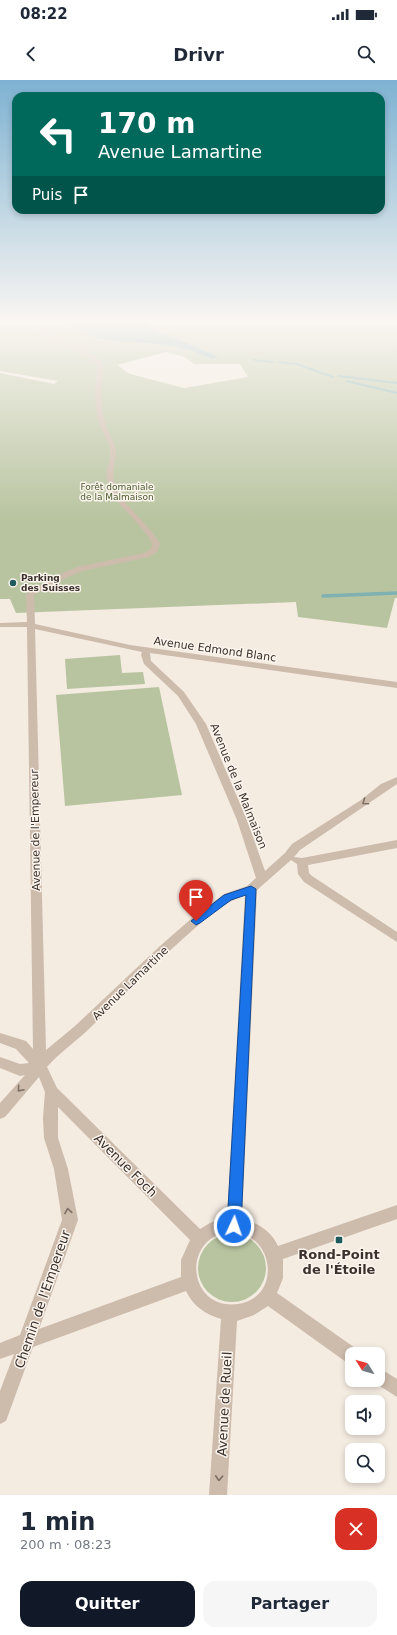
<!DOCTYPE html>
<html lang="fr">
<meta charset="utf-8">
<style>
:root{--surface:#fff;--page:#f6f6f7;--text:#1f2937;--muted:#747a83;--accent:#111827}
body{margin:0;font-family:"DejaVu Sans",sans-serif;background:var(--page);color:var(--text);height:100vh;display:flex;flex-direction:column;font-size:15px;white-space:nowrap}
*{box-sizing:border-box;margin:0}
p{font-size:13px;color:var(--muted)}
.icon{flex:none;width:22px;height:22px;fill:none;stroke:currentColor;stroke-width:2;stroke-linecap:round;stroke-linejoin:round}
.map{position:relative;height:1415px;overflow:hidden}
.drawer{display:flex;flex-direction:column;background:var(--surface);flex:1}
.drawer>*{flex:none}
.banner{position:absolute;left:12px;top:12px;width:373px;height:122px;border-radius:12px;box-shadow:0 2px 6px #0003;background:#00695c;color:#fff;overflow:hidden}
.needle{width:26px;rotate:307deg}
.fabs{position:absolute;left:345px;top:1267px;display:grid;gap:8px}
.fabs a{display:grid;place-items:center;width:40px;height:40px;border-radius:8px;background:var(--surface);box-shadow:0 2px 6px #0003;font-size:20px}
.pin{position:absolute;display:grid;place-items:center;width:34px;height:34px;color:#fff;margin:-41px -17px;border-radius:50% 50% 50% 0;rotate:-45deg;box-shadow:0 0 4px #0007}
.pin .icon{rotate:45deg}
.me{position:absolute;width:44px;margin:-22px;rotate:3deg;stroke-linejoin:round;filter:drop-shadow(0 0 3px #0008)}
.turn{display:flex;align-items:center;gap:14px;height:84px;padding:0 20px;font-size:18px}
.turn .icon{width:52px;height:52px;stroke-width:2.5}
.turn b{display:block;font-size:28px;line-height:34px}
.then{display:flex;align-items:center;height:38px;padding:0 20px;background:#0003;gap:8px;font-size:15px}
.round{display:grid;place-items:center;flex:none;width:42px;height:42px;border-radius:12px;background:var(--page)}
.head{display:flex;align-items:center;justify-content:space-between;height:68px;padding:0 20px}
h1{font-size:24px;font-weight:600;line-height:30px}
.button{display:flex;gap:8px;margin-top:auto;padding:8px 20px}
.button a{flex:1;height:46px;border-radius:12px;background:var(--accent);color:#fff;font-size:16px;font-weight:600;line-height:46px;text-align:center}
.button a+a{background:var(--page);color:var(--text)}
.status{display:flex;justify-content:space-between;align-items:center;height:28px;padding:0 20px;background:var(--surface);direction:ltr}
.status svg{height:11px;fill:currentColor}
header{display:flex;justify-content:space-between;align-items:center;height:52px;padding:0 20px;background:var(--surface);font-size:18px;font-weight:600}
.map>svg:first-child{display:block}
</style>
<div class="status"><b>08:22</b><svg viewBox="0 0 49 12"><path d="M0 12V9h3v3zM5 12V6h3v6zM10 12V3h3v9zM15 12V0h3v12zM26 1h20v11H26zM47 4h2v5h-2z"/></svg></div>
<header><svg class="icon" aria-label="back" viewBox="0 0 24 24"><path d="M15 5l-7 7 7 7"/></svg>Drivr<svg class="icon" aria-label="search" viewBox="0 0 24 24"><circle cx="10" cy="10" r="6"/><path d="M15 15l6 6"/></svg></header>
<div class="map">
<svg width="397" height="1415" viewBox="0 0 397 1415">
<rect width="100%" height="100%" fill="#f4ebe1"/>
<g fill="#b8c4a0" fill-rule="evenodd">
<path d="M0 242H64L98 259 165 265 190 270 212 279 218 277 154 249 147 242H397V518H395L387 548 298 537 296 522 16 533 10 519H0V293L54 304 58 301 0 291ZM166 272 185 277 194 284H240L248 297 184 308 130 294 117 285Z"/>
<path d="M120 575 122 593 143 592 145 604 67 609 65 579Z"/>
<path d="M159 607 182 715 65 726 56 615Z"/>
<circle cx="232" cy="1188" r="34"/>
</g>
<path fill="#7fb0b2" d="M64 242H147L154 249 219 277 212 279 190 270 165 265 98 259Z"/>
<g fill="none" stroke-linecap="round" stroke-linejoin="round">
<g stroke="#7fb0b2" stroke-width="2">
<path d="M254 280 273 282"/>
<path d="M278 282 297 284 327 295"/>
<path d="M329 295 333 297"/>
<path d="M339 296 397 303"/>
<path d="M347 301 397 313"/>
</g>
<path stroke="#7fb0b2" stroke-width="3.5" d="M323 516 397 513"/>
<g fill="#cdbbac" fill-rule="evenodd">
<path d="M32 242H36C54 263 84 263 103 284 101 306 99 322 106 345 108 354 114 360 116 370 117 384 109 391 117 409 127 430 149 443 160 464L157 472 149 477 82 491 64 499 34 515 35 544 130 565 397 602V608L150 573 151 581 184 612 206 644 247 740 265 791 285 773 292 764 361 720 381 704 397 697V704L300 770 294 777 302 778 397 760V768L308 785 309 793 312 796 397 852V862L304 802 298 794 297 784 291 780 257 810 242 1139C258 1143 271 1151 278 1166L397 1125V1139L283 1179V1198L277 1213 358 1270 359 1274H352V1284L346 1282 268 1226 254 1235 237 1241 227 1415H209L221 1239C205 1234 193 1226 186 1211L33 1267 6 1341 0 1344V1311L14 1274 0 1279V1263L20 1255 62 1140 54 1089 44 1058 43 1038 45 1012 39 997 5 1037 0 1039V1023L25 995 20 996 0 988V977L20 984 29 983 16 969 0 963V953L26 961 33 969 27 547H0V543L27 542 26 514 58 495 77 487 144 473 151 469 152 464C142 443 120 430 110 409 102 391 111 384 110 370 109 360 103 354 100 345 93 323 95 306 97 284 78 265 48 264 32 242ZM35 549 142 572 141 575 144 584 178 616 196 644 237 740 256 798 247 806 224 814 192 838 160 866 75 946 46 970ZM245 815 227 1138 210 1143 200 1149 57 1008 47 987C61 971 77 961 92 946 123 916 153 885 185 857 203 841 222 823 245 815ZM58 1027 190 1160 181 1180V1197L39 1249 78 1140 68 1089 58 1058ZM228 1152C275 1150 283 1218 238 1224 189 1231 180 1160 228 1152Z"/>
<path d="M378 1287 397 1299V1317L372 1301 378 1300Z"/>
</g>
</g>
<defs><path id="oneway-chevron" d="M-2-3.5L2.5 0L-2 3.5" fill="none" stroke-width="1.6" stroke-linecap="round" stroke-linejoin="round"/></defs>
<g stroke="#7d6f65">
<use href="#oneway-chevron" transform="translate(365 722) rotate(145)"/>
<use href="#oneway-chevron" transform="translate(20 1009) rotate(131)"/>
<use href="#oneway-chevron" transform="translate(68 1131) rotate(-99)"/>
<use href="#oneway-chevron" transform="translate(219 1398) rotate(93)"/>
</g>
<linearGradient id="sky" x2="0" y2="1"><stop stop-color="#7eb2d2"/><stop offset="0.55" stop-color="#faf6f2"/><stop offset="1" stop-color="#faf6f2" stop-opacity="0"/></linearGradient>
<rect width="397" height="440" fill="url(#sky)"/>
<path fill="#1a73e8" stroke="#114b97" d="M251 806 256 809 241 1146 239 1150 234 1152 229 1150 227 1146 246 815 231 820 200 843 196 845 191 841 224 815Z"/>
<g fill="#1f5a5e" stroke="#fbf5ee" stroke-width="1.5">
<circle cx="13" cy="503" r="4"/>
<rect x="335" y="1156" width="8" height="8" rx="2"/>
</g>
<g text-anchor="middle" stroke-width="3" stroke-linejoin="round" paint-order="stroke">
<g font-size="9" fill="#4a5a2e" stroke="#fbf5ee">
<text x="117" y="410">Forêt domaniale<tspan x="117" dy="10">de la Malmaison</tspan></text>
</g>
<g font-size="9" font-weight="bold" fill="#3b302b" stroke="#fbf5ee" text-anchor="start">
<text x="21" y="501">Parking<tspan x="21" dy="10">des Suisses</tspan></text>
</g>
<g font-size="11" fill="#3b302b" stroke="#fbf5ee">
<text transform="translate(215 569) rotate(8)" y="4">Avenue Edmond Blanc</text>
<text transform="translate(239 706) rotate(68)" y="4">Avenue de la Malmaison</text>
<text transform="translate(35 750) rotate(-91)" y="4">Avenue de l'Empereur</text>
<text transform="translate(130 903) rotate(-44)" y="4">Avenue Lamartine</text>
</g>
<g font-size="13" fill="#3b302b" stroke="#fbf5ee">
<text transform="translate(126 1085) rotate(45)" y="5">Avenue Foch</text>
<text transform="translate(42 1219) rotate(-71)" y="5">Chemin de l'Empereur</text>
<text transform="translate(224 1324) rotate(-87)" y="5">Avenue de Rueil</text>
</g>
<g font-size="13" font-weight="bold" fill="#3b302b" stroke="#fbf5ee">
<text x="339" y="1179">Rond-Point<tspan x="339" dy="15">de l'Étoile</tspan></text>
</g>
</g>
</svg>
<div class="fabs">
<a><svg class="needle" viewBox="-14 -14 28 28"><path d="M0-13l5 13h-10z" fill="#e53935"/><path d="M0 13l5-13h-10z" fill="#747a83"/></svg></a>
<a><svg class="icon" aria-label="sound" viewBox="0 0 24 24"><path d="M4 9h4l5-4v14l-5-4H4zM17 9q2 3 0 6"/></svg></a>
<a><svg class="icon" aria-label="search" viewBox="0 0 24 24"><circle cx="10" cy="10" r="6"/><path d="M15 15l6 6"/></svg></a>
</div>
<div class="pin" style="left:196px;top:841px;background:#d93025"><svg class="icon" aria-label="arrive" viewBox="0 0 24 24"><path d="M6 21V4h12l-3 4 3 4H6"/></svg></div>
<svg class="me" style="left:234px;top:1146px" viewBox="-20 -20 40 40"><circle r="17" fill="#1a73e8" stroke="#fff" stroke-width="3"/><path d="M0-11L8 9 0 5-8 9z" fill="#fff"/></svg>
<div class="banner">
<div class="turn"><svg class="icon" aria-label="left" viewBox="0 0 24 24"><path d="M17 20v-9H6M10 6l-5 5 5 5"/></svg><div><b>170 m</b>Avenue Lamartine</div></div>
<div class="then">Puis<svg class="icon" aria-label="arrive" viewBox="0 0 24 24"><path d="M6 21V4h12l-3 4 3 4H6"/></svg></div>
</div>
</div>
<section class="drawer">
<div class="head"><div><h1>1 min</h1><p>200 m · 08:23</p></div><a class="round" style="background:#d93025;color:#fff"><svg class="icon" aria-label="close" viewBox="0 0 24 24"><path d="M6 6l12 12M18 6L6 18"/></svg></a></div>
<div class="button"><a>Quitter</a><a>Partager</a></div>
</section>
